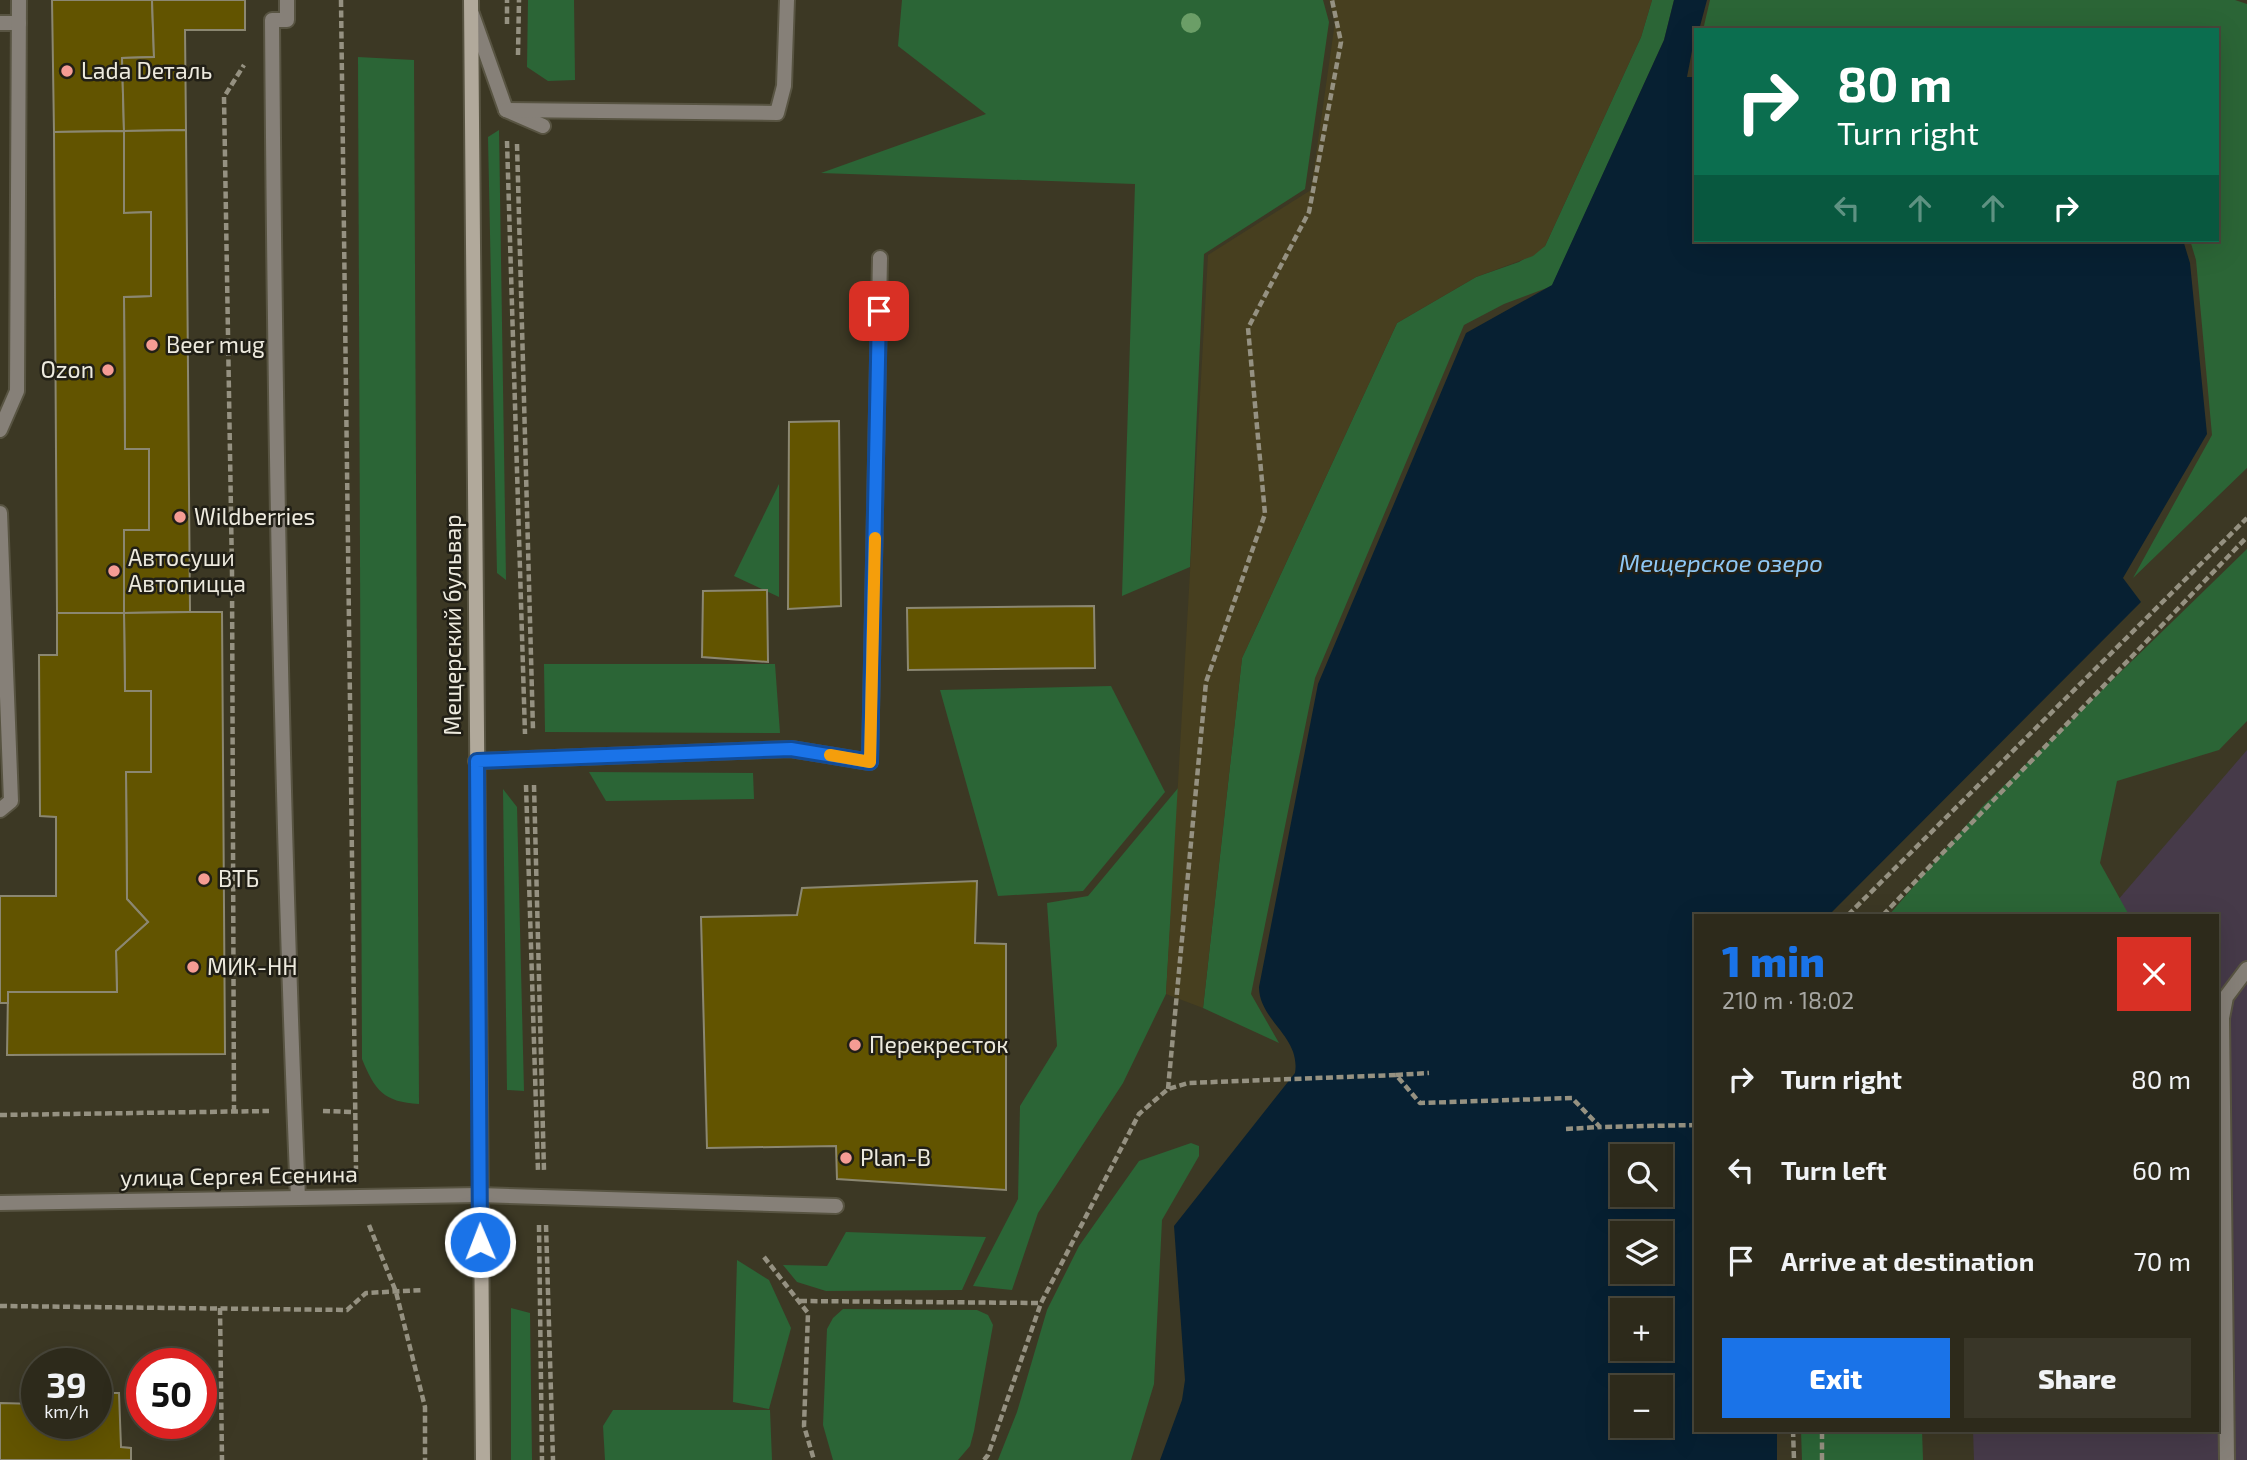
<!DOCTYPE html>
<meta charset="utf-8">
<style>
:root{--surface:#2d2a1b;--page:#393628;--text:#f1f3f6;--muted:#a7a7a3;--line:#48463a;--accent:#1a73e8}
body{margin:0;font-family:"Exo 2",sans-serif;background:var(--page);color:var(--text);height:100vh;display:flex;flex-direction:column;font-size:26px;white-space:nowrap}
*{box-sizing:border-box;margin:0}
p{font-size:23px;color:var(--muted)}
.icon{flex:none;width:38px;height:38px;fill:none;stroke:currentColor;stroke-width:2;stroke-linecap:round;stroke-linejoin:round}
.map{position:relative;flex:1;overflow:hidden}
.drawer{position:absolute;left:1694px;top:914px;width:525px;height:518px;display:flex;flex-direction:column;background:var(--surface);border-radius:0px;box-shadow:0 7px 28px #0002,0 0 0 2px var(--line)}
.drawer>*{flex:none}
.top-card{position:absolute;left:1694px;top:28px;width:525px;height:214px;border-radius:0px;box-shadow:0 7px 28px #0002,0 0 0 2px var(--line);background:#0b6e4f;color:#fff;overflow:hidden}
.fabs{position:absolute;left:1610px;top:1144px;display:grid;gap:14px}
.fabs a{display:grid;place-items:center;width:63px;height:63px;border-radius:0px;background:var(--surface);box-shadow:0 7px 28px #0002,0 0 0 2px var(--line);font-size:35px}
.speed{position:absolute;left:21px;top:1348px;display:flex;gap:14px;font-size:35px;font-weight:700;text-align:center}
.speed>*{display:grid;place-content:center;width:91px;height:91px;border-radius:50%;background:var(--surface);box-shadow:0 7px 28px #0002,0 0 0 2px var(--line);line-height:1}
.speed small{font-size:18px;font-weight:400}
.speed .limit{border:10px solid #d22;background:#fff;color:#111}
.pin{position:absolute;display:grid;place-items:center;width:60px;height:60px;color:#fff;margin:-30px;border-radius:14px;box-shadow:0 4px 10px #0006}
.me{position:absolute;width:77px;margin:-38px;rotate:359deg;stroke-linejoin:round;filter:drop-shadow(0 0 5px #0008)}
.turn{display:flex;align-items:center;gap:24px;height:147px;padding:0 28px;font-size:32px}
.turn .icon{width:91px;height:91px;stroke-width:2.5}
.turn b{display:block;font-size:49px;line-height:60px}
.lanes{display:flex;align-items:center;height:66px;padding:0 28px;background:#0003;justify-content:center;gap:35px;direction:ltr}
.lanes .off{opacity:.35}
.round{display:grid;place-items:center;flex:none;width:74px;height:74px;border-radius:0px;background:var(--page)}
.head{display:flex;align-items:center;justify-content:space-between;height:119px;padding:0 28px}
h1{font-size:42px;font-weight:800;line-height:52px;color:var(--accent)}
.cta{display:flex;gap:14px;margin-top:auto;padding:14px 28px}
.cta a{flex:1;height:80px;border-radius:0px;background:var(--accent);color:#fff;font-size:28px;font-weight:800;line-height:80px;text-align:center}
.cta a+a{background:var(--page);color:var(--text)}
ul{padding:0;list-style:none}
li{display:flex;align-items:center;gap:21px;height:91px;padding:0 28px}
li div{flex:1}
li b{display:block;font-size:26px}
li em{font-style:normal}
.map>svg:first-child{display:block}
</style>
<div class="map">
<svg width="2247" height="1460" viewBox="0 0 2247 1460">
<rect width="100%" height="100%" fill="#3c3824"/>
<path fill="#463a49" d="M2247 750V1460H1974L1973 1430H2217V915H2105Z"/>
<g fill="#2b6536">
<path d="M528 0H574L575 80 548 81 527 67Z"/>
<path d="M902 0H1323L1329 22 1305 189 1204 254 1190 567 1122 596 1135 184 821 173 986 114 898 46Z"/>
<path d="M1652 0H1674L1664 40 1552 286 1504 304 1464 325 1315 678 1251 994 1279 1043 1203 1008 1242 658 1397 323 1476 277 1519 262 1545 246 1641 37Z"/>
<path d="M1710 0H2235L2247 4V468L2133 578 2212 435 2196 260 2190 240H2217V30H1703Z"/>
<path d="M358 57 414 60 419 1104C384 1102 375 1091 362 1059Z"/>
<path d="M499 130 506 580 497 573 488 137Z"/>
<path d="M779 484V597L734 576Z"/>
<path d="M2247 549V721L2219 750 2117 781 2100 863 2129 915H1889L1982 807Z"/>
<path d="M544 664H775L780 733 545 732Z"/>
<path d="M1111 686 1165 792 1083 891 998 896 940 690Z"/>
<path d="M589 772 753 773 754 799 606 801Z"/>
<path d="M1179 787 1166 994 1123 1083 1038 1213 1012 1290 973 1286 1018 1199 1020 1106 1057 1046 1047 903 1088 896Z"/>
<path d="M503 789 517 807 524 1091 507 1090Z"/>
<path d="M1191 1143 1199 1146V1156L1162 1220 1154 1384 1131 1460H998L1017 1412 1047 1310 1079 1246 1139 1161Z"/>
<path d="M846 1232 986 1237 962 1290 826 1291 797 1282 783 1265 827 1266Z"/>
<path d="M737 1260 769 1280 791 1328 769 1409 733 1402Z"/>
<path d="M511 1308 530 1313 532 1460H511Z"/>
<path d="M843 1309 977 1310 988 1315 993 1325 974 1431 970 1446 958 1460H833L823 1425 827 1329 833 1318Z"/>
<path d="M613 1410H770L772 1460H605L603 1426Z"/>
<path d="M1801 1430H1922L1923 1460H1802Z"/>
</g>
<path fill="#473f1f" d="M1329 0H1652L1641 37 1545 246 1533 256 1476 277 1397 323 1242 658 1203 1008 1166 994 1208 255 1311 190 1335 22Z"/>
<path fill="#072032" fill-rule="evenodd" d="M1674 0H1707L1699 30H1696L1687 77H1696V240H2183L2190 263 2207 434 2123 578 2141 602 1829 915H1696V1430H1777V1460H1160L1182 1400 1185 1380 1174 1226 1295 1073C1301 1036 1259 1021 1259 987L1318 684 1466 333 1552 285 1664 40ZM1622 1157H1661V1195H1622ZM1622 1234H1661V1272H1622ZM1622 1311H1661V1349H1622ZM1622 1388H1661V1426H1622Z"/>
<g fill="#625400" stroke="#8b8771" stroke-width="2">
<path d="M52 0H152L154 57 122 58 124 131 54 132Z"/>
<path d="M152 0H245V30H185L186 130 124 131 122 58 154 57Z"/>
<path d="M186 130 190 612 124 613V530H149V449H125L124 297 151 296V212L124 213V131Z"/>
<path d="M124 131V213L151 212V296L124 297 125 449H149V530H124V613H57L54 132Z"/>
<path d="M839 421 841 606 788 609 789 422Z"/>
<path d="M767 590 768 662 702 657 703 591Z"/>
<path d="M1094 606 1095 668 908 670 907 608Z"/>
<path d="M190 612H222L225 1054 7 1055 8 992H117L116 951 148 922 127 899 126 772H151V691H125L124 613Z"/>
<path d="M57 613H124L125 691H151V772H126L127 899 148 922 116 951 117 992H8V1003H0V896H56V817L40 816 39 655H57Z"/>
<path d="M977 881 975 943 1006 944V1190L837 1179 836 1146 707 1148 701 917 797 915 802 888Z"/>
<path d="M96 1393H119L121 1447 131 1448V1460H0V1403L37 1404V1423H96Z"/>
</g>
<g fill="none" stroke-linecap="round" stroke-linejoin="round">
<defs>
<g id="service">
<path d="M287 0V20H272C275 413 281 806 298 1198"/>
<path d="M472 14 506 110 543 126"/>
<path d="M0 23H19"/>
<path d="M506 110 777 113 784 86 787 0"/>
<path d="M0 430 17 391 19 0"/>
<path d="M0 513 11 801 0 810"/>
<path d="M476 761 791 749 870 762 880 258"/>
<path d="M479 1195 836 1206"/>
<path d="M2227 1460 2222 1018 2226 997 2247 969"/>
</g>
<path id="minor" d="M0 1203 479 1195"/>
<path id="secondary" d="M471 0 483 1460"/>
</defs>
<use href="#service" stroke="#585442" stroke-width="18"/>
<use href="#minor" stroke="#585442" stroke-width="18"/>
<use href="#secondary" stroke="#585442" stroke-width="18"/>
<g stroke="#959181" stroke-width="4.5" stroke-dasharray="7 3.5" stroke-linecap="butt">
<path d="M341 0 356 1169"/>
<path d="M507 24V0"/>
<path d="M518 55 519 0"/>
<path d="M507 141 525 734"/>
<path d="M517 144 533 730"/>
<path d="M526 785 538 1171"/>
<path d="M534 785 544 1171"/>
<path d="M1848 915 2247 518"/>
<path d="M1883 915 2247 537"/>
<path d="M1396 1075 1429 1073"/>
<path d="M1168 1089 1206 682 1265 514 1248 328 1309 212 1341 42 1332 0"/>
<path d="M323 1111 353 1112"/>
<path d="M234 1112 232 572 224 97 244 65"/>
<path d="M0 1115 269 1111"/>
<path d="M1566 1129 1600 1127"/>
<path d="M369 1225 396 1292 425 1407V1460"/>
<path d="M539 1225 542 1460"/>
<path d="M546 1225 553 1460"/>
<path d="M764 1257 808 1313 804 1426 814 1460"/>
<path d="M800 1301 1041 1303"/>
<path d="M0 1306 347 1310 366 1293 423 1290"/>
<path d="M220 1308 222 1460"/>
<path d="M1793 1430 1794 1460"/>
<path d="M984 1460 988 1455 1041 1303 1139 1114 1168 1089 1188 1083 1396 1075 1420 1103 1572 1098 1600 1127 1696 1125"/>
<path d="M1822 1460V1430"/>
</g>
<use href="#service" stroke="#868078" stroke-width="14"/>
<use href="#minor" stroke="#868078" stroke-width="14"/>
<use href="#secondary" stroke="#b1a99b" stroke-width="14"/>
</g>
<circle fill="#6b9e67" cx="1191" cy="23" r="10"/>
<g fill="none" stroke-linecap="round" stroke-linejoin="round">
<defs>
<path id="route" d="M480 1242 477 761 791 749 870 762 879 311"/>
</defs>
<use href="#route" stroke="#114b97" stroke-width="18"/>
<use href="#route" stroke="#1a73e8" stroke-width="12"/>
<path stroke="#f59e0b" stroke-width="12" d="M830 755 870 762 875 538"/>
</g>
<g fill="#f59c94" stroke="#211f16" stroke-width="2.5">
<circle cx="67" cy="71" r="7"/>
<circle cx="152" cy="345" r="7"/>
<circle cx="108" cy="370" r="7"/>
<circle cx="180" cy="517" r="7"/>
<circle cx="114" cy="571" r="7"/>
<circle cx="204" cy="879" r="7"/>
<circle cx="193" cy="967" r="7"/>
<circle cx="855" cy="1045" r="7"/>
<circle cx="846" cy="1158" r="7"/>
</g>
<g text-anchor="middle" stroke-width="5" stroke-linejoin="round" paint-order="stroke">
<g font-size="23" fill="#edeade" stroke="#211f16" text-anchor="start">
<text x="81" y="79">Lada Dеталь</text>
<text x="166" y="353">Beer mug</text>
<text x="94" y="378" text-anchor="end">Ozon</text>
<text x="194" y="525">Wildberries</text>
<text x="128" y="566">Автосуши<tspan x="128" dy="26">Автопицца</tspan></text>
<text x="218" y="887">ВТБ</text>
<text x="207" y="975">МИК-НН</text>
<text x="869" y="1053">Перекресток</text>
<text x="860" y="1166">Plan-B</text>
</g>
<g font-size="23" fill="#edeade" stroke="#211f16">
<text transform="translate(453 625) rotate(-90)" y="8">Мещерский бульвар</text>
<text transform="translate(239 1176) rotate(-1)" y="8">улица Сергея Есенина</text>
</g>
<g font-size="24" font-style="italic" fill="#8fc8f5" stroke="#211f16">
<text x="1721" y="572">Мещерское озеро</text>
</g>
</g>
</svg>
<div class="fabs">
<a><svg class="icon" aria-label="search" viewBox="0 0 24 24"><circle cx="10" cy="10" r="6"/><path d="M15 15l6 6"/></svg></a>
<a><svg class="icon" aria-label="layers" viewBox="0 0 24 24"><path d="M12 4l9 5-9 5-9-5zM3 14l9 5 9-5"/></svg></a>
<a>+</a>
<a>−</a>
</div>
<div class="speed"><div>39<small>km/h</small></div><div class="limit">50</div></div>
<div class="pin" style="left:879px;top:311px;background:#d93025"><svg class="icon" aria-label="arrive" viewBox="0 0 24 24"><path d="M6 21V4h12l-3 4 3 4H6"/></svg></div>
<svg class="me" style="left:480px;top:1242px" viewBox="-20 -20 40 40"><circle r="17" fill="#1a73e8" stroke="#fff" stroke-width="3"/><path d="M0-11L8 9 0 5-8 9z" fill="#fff"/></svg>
<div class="top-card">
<div class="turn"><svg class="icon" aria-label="right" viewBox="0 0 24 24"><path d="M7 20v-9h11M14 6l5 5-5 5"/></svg><div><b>80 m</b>Turn right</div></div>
<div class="lanes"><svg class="icon off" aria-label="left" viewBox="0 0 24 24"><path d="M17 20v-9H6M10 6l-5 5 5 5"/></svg><svg class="icon off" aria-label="ahead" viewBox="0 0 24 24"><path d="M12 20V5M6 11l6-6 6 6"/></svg><svg class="icon off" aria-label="ahead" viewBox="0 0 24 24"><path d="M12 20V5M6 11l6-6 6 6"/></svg><svg class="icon" aria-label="right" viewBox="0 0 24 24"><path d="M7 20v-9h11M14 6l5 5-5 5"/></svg></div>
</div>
<section class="drawer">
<div class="head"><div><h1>1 min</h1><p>210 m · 18:02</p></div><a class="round" style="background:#d93025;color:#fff"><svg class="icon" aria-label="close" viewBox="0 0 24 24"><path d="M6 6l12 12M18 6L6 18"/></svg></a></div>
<ul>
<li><svg class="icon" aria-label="right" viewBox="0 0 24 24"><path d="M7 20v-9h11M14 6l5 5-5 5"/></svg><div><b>Turn right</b></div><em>80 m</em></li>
<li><svg class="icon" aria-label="left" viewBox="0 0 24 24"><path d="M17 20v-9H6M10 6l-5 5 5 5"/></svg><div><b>Turn left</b></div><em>60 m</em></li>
<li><svg class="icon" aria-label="arrive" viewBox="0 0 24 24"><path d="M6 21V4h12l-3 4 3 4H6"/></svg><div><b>Arrive at destination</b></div><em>70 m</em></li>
</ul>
<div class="cta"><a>Exit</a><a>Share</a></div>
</section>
</div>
